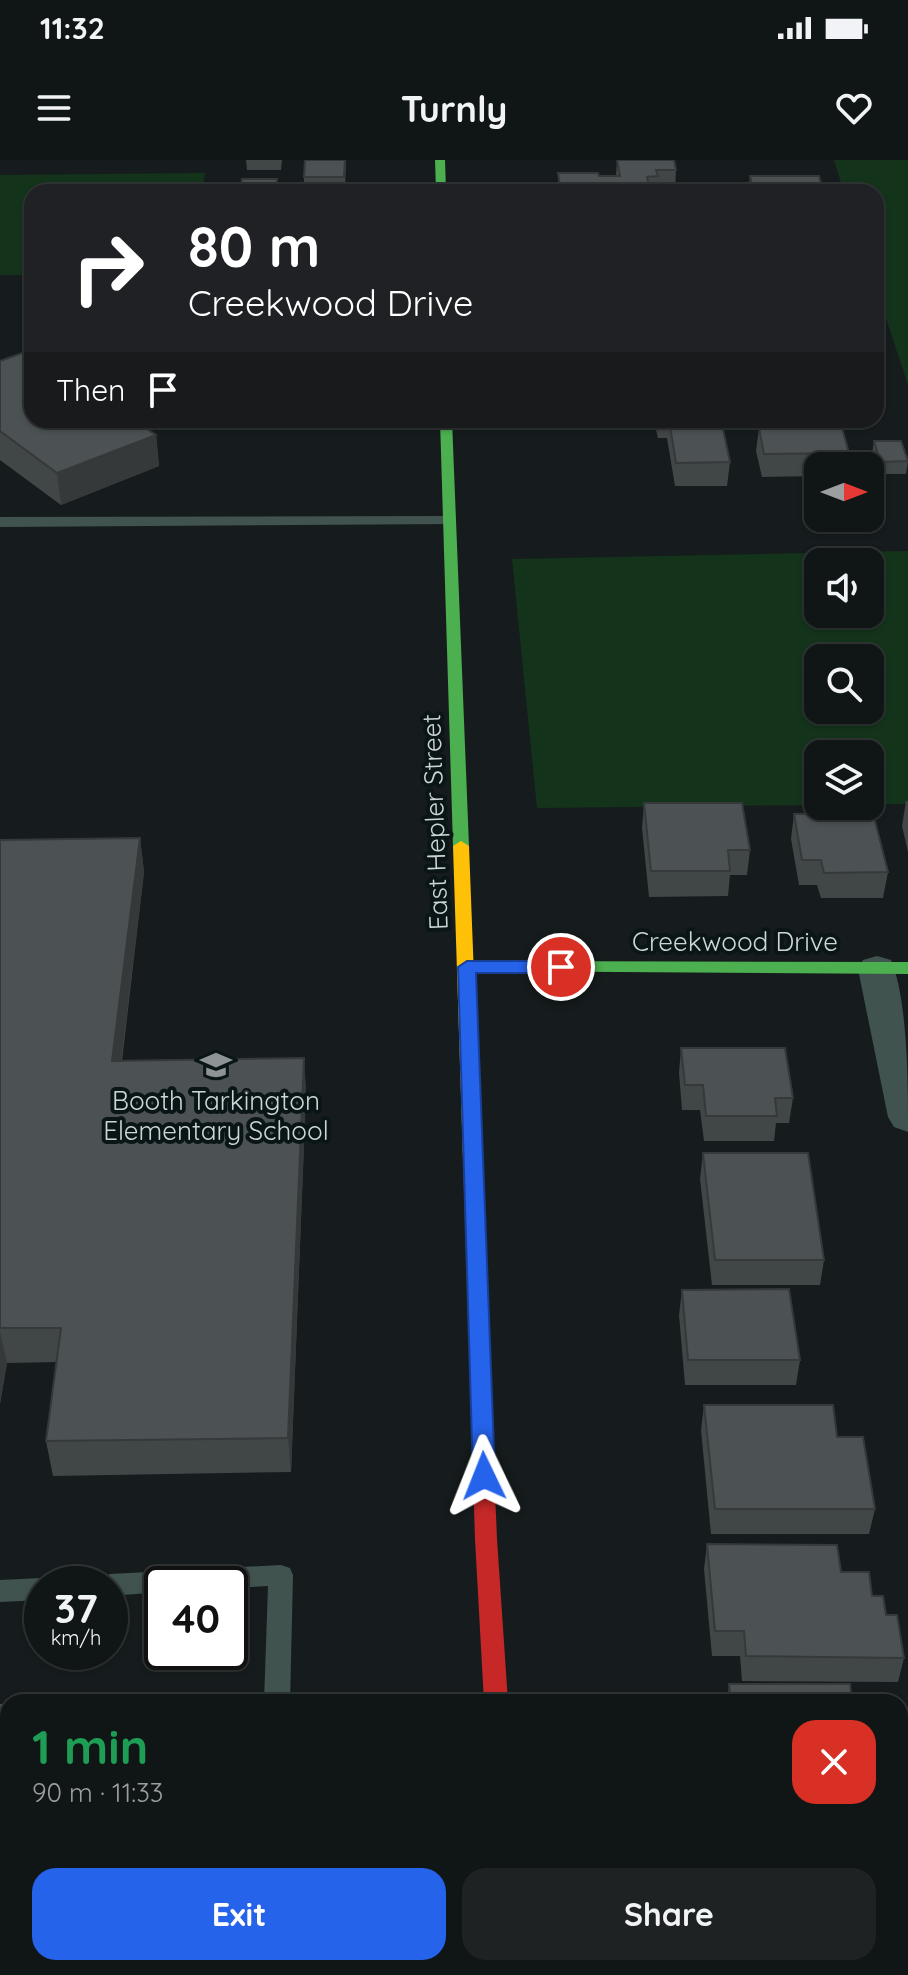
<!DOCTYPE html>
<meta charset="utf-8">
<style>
:root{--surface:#101516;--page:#1e2223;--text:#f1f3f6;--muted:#9c9fa1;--line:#303435;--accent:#2563eb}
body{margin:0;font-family:Quicksand,sans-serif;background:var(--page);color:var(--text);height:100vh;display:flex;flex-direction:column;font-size:30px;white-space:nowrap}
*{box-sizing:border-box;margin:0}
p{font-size:26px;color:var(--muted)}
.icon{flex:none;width:44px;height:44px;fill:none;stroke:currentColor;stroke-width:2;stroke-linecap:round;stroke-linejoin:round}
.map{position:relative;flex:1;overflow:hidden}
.sheet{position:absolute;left:0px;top:1534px;width:908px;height:282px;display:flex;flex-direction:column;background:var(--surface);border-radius:24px 24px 0 0;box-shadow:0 2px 6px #0004,0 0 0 2px var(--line)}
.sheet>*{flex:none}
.hud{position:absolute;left:24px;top:24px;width:860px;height:244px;border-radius:24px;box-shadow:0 2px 6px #0004,0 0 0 2px var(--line);background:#202124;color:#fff;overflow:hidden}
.needle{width:52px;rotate:90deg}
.fabs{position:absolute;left:804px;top:292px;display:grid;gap:16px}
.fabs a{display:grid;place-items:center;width:80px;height:80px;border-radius:16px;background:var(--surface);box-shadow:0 2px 6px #0004,0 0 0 2px var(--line);font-size:40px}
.speed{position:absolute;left:24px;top:1406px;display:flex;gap:16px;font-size:40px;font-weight:700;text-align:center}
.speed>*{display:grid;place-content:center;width:104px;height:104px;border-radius:50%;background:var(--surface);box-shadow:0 2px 6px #0004,0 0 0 2px var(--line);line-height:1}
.speed small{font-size:20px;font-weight:400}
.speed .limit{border:4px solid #111;border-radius:12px;background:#fff;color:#111}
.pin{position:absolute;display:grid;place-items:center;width:68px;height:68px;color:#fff;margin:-34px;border:4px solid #fff;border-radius:50%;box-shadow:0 2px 8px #0007}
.me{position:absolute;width:88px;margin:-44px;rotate:358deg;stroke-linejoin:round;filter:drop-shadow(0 0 6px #0008)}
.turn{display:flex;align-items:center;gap:28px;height:168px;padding:0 32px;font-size:36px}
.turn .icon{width:104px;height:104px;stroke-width:2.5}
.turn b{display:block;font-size:56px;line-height:68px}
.then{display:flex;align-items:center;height:76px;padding:0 32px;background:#0003;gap:16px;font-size:30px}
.round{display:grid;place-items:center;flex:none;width:84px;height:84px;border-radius:24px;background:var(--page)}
.summary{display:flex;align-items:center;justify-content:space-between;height:136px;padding:0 32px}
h1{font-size:48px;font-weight:700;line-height:60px;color:#1e9e55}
.primary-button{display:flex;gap:16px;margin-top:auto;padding:16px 32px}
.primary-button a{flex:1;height:92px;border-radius:24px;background:var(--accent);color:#fff;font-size:32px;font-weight:700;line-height:92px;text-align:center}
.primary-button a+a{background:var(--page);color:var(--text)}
.status{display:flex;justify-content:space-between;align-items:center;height:56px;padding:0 40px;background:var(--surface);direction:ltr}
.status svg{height:22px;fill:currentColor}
header{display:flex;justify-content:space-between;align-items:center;height:104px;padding:0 32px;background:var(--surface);font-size:36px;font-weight:700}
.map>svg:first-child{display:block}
</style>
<div class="status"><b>11:32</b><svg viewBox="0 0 49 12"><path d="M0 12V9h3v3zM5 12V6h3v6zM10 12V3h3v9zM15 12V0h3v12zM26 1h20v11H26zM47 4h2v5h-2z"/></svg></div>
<header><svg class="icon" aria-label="menu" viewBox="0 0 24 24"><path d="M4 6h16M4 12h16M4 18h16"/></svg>Turnly<svg class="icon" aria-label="heart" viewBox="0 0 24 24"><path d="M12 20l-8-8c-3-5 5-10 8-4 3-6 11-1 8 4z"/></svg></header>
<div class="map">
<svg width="908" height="1815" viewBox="0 0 908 1815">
<rect width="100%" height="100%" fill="#161c1d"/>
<g fill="#13341b" fill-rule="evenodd">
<path d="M834 0H908V225L876 128V32H844Z"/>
<path d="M205 13 202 32H32V115H0V15Z"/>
<path d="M908 391V644H870V594H818V645L537 648 512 399ZM818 402H870V454H818ZM818 498H870V550H818Z"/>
</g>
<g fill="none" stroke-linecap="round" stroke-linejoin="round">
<g fill="#40534f" fill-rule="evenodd">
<path d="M450 356 455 358V364L0 367V357Z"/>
<path d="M281 1405 290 1408 293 1415 290 1542H264L268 1426 230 1428V1424H162V1432L110 1436V1424H98L101 1418 110 1414Z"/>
<path d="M42 1418 52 1424H42V1440L0 1442V1420Z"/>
<rect x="0" y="1544" width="8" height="24"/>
</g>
<path fill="#40534f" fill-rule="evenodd" d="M877 796 891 800C908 841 908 924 908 972L894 967 888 957 858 809 863 800Z"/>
<g fill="#4caf50" fill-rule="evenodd">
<path d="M435 0H445L446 32H436Z"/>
<path d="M440 260H452L469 686 461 691 453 686Z"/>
<path d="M467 801 908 802V814L461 811 458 807Z"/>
</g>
<g fill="#ffc107" fill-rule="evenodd">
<path d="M461 681 469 686 481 999 479 1004H465L463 999 453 686Z"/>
<rect x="499" y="1808" width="26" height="7"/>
</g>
<path fill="#c62828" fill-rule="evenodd" d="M472 992 479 994 481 999 497 1379 508 1542H484L475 1379 463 999 465 994Z"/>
</g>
<g fill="#414647">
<path d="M246 0H282L281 10H247Z"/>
<path d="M346 0 345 28H304V17Z"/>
<path d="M617 0 676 10 675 31 558 32V13L616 16Z"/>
<path d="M750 16 823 32H748Z"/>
<path d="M0 201 156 275 159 306 61 345 0 300Z"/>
<path d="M657 260H721L730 302 727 326H675L667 278H658L656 270Z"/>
<path d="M759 268 849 293 847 306H818V316L762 317 756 291Z"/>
<path d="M874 281 908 301 906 314H878L872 294Z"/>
<path d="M906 641H908V692L902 666Z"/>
<path d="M644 643 750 690 747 715H730L728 736 649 737 642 668Z"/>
<path d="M794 654 888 712 883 738H821L817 725H799L791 679Z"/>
<path d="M140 678 144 712 122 901 304 898 306 933 291 1312 53 1316 46 1281 57 1202 7 1203 0 1244V680Z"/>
<path d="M681 888 793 938 789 963H776L774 981H704L700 950H682L679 913Z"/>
<path d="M703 993 824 1100 820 1125H712L700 1019Z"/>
<path d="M682 1130 800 1200 796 1225H685L679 1155Z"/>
<path d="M704 1245 837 1277 875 1349 869 1374H711L701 1270Z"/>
<path d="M707 1384 841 1412 872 1436 886 1455 904 1498 898 1522 742 1521 740 1496H712L704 1409Z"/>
<path d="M729 1524 852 1542H727Z"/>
<path d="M900 1601H908V1815H745L744 1808H900Z"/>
</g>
<g fill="#35393a">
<path d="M156 275 159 306 61 345 57 313Z"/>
<path d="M140 678 144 712 117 935 112 901Z"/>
<path d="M304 898 306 933 291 1312 288 1278Z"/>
<path d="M0 1172 7 1203 0 1244Z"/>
</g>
<g fill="#4c5153" stroke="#35393a" stroke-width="2">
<path d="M305 0H345L344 17H304Z"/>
<path d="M617 0H674L676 10H656L658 16 647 17 650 32H561L558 13H598L599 16H620Z"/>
<path d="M750 16H819L823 32H754Z"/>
<path d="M242 19H277L275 32H240Z"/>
<rect x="295" y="29" width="53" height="3"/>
<path d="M31 190 32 260H134L156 275 57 313 0 271V201Z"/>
<path d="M669 260H721L730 302 676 303Z"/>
<path d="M759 268H842L849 293 764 294Z"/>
<path d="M874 281H901L908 301 880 302Z"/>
<path d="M644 643H742L750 690H728L730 711H651Z"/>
<path d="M873 653 888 712 824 713 821 700H802L794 654Z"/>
<path d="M140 678 112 901 304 898 288 1278 46 1281 61 1168H0V680Z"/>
<path d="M681 888H785L793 938H775L777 956H706L703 925H685Z"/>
<path d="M703 993H808L824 1100H715Z"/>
<path d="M789 1129 800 1200H688L682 1130Z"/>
<path d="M704 1245H833L837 1277H863L875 1349H715Z"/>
<path d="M707 1384 837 1385 841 1412H869L872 1436H883L886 1455H897L904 1498 746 1496 744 1471H715Z"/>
<path d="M729 1524H850L852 1542H731Z"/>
<rect x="900" y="1601" width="8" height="80"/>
<path d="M900 1710H908V1815H754L753 1808H900Z"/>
</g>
<path fill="#2563eb" stroke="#184099" stroke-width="2" d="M467 801H561L570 807 561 813H476L495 1316 491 1322 484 1324 476 1322 473 1316 458 807Z"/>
<defs>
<symbol id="school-bare" viewBox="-9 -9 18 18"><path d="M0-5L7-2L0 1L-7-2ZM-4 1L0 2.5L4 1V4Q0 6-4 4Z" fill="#8e9495" stroke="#0a1517" stroke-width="2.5" paint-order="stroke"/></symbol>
</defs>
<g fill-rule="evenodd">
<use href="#school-bare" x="194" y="883" width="44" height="44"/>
</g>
<g text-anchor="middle" stroke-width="8" stroke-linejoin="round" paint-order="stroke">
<g font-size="26" fill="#ced5d6" stroke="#0a1517">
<text transform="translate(435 662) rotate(-92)" y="9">East Hepler Street</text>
<text x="735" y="791">Creekwood Drive</text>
</g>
<g font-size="26" fill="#ced5d6" stroke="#0a1517">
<text x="216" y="950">Booth Tarkington<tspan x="216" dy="30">Elementary School</tspan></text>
</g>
</g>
</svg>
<div class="fabs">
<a><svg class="needle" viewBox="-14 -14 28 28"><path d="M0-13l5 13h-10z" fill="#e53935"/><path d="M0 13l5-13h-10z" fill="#9c9fa1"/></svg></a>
<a><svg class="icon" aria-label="sound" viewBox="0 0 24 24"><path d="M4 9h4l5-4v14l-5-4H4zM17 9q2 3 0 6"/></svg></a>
<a><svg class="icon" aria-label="search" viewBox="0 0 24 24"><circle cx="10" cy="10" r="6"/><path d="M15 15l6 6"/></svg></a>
<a><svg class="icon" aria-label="layers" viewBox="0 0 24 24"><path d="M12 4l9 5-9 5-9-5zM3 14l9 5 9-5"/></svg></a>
</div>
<div class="speed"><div>37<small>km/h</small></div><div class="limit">40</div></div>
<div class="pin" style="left:561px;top:807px;background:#d93025"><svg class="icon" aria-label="arrive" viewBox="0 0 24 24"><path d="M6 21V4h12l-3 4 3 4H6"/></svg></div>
<svg class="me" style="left:484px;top:1316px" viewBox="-20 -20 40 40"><path d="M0-17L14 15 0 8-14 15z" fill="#2563eb" stroke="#fff" stroke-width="4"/></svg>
<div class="hud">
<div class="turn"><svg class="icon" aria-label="right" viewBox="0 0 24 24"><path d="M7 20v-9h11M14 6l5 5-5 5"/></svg><div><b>80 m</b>Creekwood Drive</div></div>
<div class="then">Then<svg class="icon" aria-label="arrive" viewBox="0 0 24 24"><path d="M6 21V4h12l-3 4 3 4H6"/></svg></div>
</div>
<section class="sheet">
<div class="summary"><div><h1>1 min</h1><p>90 m · 11:33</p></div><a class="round" style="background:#d93025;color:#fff"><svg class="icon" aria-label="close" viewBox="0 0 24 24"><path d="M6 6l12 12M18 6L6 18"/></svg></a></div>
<div class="primary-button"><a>Exit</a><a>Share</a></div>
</section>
</div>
